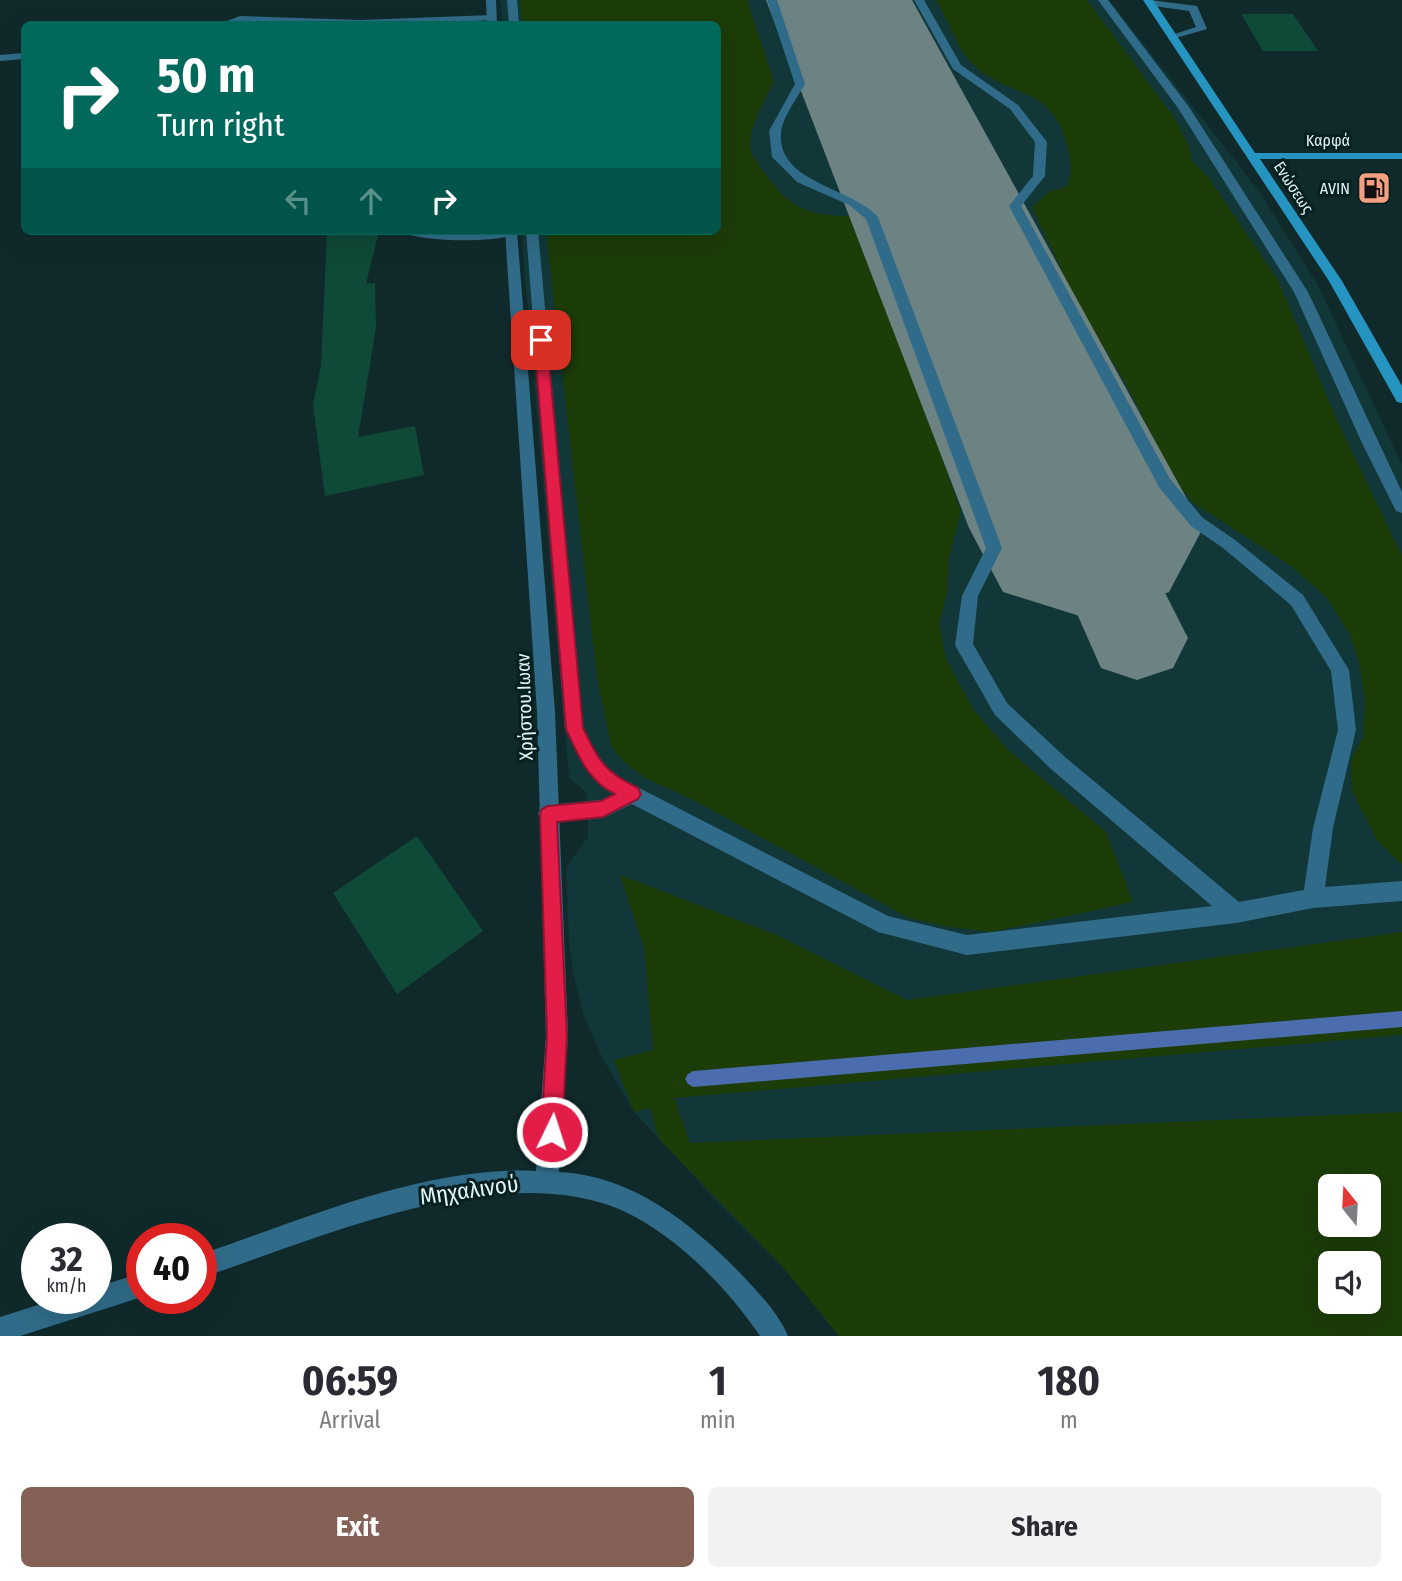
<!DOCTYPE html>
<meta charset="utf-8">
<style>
:root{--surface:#fff;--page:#f2f2f3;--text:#2b2b33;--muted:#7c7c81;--accent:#856056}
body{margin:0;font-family:"Fira Sans Condensed",sans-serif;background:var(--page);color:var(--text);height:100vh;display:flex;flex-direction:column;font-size:26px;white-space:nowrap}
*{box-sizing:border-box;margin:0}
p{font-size:23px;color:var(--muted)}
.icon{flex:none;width:38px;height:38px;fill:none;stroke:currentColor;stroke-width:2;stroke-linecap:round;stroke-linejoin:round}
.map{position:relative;height:1336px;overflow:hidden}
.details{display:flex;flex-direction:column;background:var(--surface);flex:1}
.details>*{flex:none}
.hud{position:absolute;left:21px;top:21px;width:700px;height:214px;border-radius:10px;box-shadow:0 7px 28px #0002;background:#00695c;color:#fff;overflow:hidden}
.needle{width:46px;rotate:342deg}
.fabs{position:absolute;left:1318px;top:1174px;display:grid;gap:14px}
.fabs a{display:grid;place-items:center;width:63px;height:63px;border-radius:10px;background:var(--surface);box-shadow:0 7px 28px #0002;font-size:35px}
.speed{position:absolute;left:21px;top:1223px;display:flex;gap:14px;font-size:35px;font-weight:700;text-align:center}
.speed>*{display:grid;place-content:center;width:91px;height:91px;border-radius:50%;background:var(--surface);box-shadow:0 7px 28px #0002;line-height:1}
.speed small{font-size:18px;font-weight:400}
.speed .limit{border:10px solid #d22;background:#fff;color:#111}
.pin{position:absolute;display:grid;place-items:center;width:60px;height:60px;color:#fff;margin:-30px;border-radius:14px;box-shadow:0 4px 10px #0006}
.me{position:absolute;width:77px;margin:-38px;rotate:4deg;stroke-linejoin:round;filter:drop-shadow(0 0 5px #0008)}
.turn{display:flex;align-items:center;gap:24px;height:147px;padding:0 21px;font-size:32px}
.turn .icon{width:91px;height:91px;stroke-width:2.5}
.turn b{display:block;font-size:49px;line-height:60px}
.lanes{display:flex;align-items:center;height:66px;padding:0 21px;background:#0003;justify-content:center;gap:35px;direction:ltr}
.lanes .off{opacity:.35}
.eta{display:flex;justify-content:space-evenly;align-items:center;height:119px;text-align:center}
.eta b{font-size:42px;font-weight:700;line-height:49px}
.action{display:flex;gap:14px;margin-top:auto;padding:14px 21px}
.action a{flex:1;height:80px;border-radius:10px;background:var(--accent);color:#fff;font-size:28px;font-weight:700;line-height:80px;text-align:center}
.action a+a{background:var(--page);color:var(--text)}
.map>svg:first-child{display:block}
</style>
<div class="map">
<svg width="1402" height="1336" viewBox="0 0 1402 1336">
<rect width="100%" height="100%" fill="#102a2b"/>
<path fill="#113739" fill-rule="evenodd" d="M500 0H1109L1259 191 1319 287 1402 465V1336H839L782 1266 728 1213 634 1112 602 1057 584 1016 574 978 569 942 566 867 588 837V811L586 792 569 778 521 231H718V24H503ZM1330 1186H1368V1225H1330ZM1330 1264H1368V1302H1330Z"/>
<g fill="#1c3c08" fill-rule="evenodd">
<path d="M520 0H747L774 82C765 100 751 123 750 143 749 154 758 163 764 172 791 210 809 216 855 216L961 511 949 558 947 594 939 624 946 659 973 709 1008 750 1106 832 1133 902 992 932 950 927 909 918 695 801 645 778 625 763 611 746 597 678 546 231H718V24H522Z"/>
<path d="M936 0H1087L1174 117 1189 146 1192 161 1209 178 1278 280 1337 420 1402 556V865L1377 840 1352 791 1351 760 1363 737 1365 702 1360 665 1350 635 1327 598 1291 566 1192 502 1171 474 1125 382 1080 310 1032 207 1050 191 1066 187C1074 173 1071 161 1067 146 1051 83 1010 100 974 65 956 48 949 21 936 0Z"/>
<path d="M620 875 777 935 907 1000 1402 932V1035L674 1098 690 1143 1402 1112V1336H839L782 1266 659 1139 650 1108 634 1112 614 1060 653 1050 644 947ZM1330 1186H1368V1225H1330ZM1330 1264H1368V1302H1330Z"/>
</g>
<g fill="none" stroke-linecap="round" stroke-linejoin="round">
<path fill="#4b6cad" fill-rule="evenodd" d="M1402 1011V1027L693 1087 688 1084 685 1079 688 1074 693 1071Z"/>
<path fill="#6d8283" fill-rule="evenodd" d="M1086 492 1119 502 1188 638 1173 668 1137 680 1101 668 1039 528 1053 502Z"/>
<path fill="#6d8283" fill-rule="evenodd" d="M766 0H912L1203 528 1169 592 1086 618 1003 592 969 528Z"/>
</g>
<g fill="#0f4937">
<path d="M1241 14H1293L1318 51H1263Z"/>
<path d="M327 231H379L366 284 375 283 376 328 358 437 415 426 424 475 325 496 313 405 321 365Z"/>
<path d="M417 836 483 931 397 994 333 893Z"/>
</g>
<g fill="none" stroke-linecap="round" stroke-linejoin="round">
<g fill="#306c89" fill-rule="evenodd">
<path d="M507 0H517L519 24H509Z"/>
<path d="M767 0H777L805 84C798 97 782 118 781 133 777 183 851 187 878 217L1002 548 978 596 973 644 1007 703 1065 757 1239 902 1304 890 1313 828 1338 730 1331 671 1291 605 1223 548 1191 526 1159 487 1009 206 1033 176 1035 142 1010 109 953 69 914 0H924L961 65 1018 105 1047 142 1045 176 1021 206 1170 479 1203 518 1235 540 1303 595 1349 670 1356 730 1333 828 1325 887 1402 881V901L1313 908 1236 923 967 955 878 932 632 804 603 818 548 823 541 820 538 814 541 808 548 805 601 800 613 794C588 780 577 754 565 729L526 231H538L583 728 596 753 614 775 888 916 967 935 1212 906 1051 769 995 715 955 645 962 596 986 548 866 219 849 205 797 182 772 157 769 131 795 84Z"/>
<path d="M1098 0H1108L1189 107 1308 292 1402 492V513L1396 511 1362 443 1294 292 1178 108Z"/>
<path d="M1150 0 1197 6 1207 29 1169 40V36L1196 27 1189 11 1146 5 1145 3Z"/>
<path d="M401 231H516L517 233C503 244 414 242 401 231Z"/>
</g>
<g fill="#306c89" fill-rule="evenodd">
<path d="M492 15 496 16V20L401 24H219L240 16 360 20Z"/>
<path d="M24 53V59L0 61V55Z"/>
</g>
<g fill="#306c89" fill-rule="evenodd">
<path d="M486 0H496L497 24H487Z"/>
<path d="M505 231H517L555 712 568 1036 559 1172C631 1175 691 1223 739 1272 757 1291 777 1311 788 1336H760C727 1287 674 1233 619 1209 497 1159 318 1238 201 1278V1254C305 1219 426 1165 536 1171L546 1036 537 712Z"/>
<path d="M142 1273V1297L20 1336H0V1317L60 1298H96V1287Z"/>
</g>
<path fill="#2694c1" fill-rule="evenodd" d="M1143 0H1153L1255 153H1402V159H1260L1342 281 1402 386V403L1397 402 1329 281Z"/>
</g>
<path fill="#e11d48" stroke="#92132f" stroke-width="2" d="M541 335 547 340 583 728C599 762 605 772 638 788L641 794 638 799 603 817 557 822 567 1036 562 1132 559 1139 552 1142 544 1139 541 1132 547 1036 540 814 542 809 548 806 601 801 615 794C588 781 578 755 566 729L534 340Z"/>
<defs>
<symbol id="fuel-square" viewBox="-11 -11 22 22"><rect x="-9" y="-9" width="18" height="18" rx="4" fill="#f2a081" stroke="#062022"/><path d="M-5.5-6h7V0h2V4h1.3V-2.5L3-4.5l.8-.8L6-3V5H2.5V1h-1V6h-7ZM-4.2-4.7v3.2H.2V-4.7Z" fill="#111"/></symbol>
</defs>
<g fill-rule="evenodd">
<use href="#fuel-square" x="1355" y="169" width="38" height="38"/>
</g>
<g text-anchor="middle" stroke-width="6" stroke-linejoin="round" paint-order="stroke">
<g font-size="16" fill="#e3f2f2" stroke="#062022">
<text x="1328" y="146">Καρφά</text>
<text transform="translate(1294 187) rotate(57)" y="6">Ενώσεως</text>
</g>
<g font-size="16" fill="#e3f2f2" stroke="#062022" text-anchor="end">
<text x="1350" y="194">AVIN</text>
</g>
<g font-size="19" fill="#e3f2f2" stroke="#062022">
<text transform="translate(524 707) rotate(-92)" y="7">Χρήστου.Ιωαν</text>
</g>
<g font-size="23" fill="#e3f2f2" stroke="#062022">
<text transform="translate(469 1190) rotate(-8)" y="8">Μηχαλινού</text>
</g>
</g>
</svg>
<div class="fabs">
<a><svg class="needle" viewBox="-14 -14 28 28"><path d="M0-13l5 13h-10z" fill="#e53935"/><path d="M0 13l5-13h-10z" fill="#7c7c81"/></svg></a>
<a><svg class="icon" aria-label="sound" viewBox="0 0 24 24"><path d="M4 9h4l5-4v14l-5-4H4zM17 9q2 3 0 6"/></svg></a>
</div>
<div class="speed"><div>32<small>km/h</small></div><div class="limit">40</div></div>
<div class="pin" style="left:541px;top:340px;background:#d93025"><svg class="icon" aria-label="arrive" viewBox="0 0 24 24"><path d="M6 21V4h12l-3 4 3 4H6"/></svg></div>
<svg class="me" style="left:552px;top:1132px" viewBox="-20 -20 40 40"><circle r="17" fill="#e11d48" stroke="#fff" stroke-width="3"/><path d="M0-11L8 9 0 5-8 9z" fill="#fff"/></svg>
<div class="hud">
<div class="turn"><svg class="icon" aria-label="right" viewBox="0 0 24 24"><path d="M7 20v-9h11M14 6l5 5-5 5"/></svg><div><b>50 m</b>Turn right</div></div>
<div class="lanes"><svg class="icon off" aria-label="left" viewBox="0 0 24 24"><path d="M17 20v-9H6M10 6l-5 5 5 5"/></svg><svg class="icon off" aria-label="ahead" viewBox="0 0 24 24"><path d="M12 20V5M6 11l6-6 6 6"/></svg><svg class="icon" aria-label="right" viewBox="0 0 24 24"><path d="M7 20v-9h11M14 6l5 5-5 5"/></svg></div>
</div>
</div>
<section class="details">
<div class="eta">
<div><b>06:59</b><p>Arrival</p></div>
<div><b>1</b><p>min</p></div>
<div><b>180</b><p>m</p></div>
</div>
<div class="action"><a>Exit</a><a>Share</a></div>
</section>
